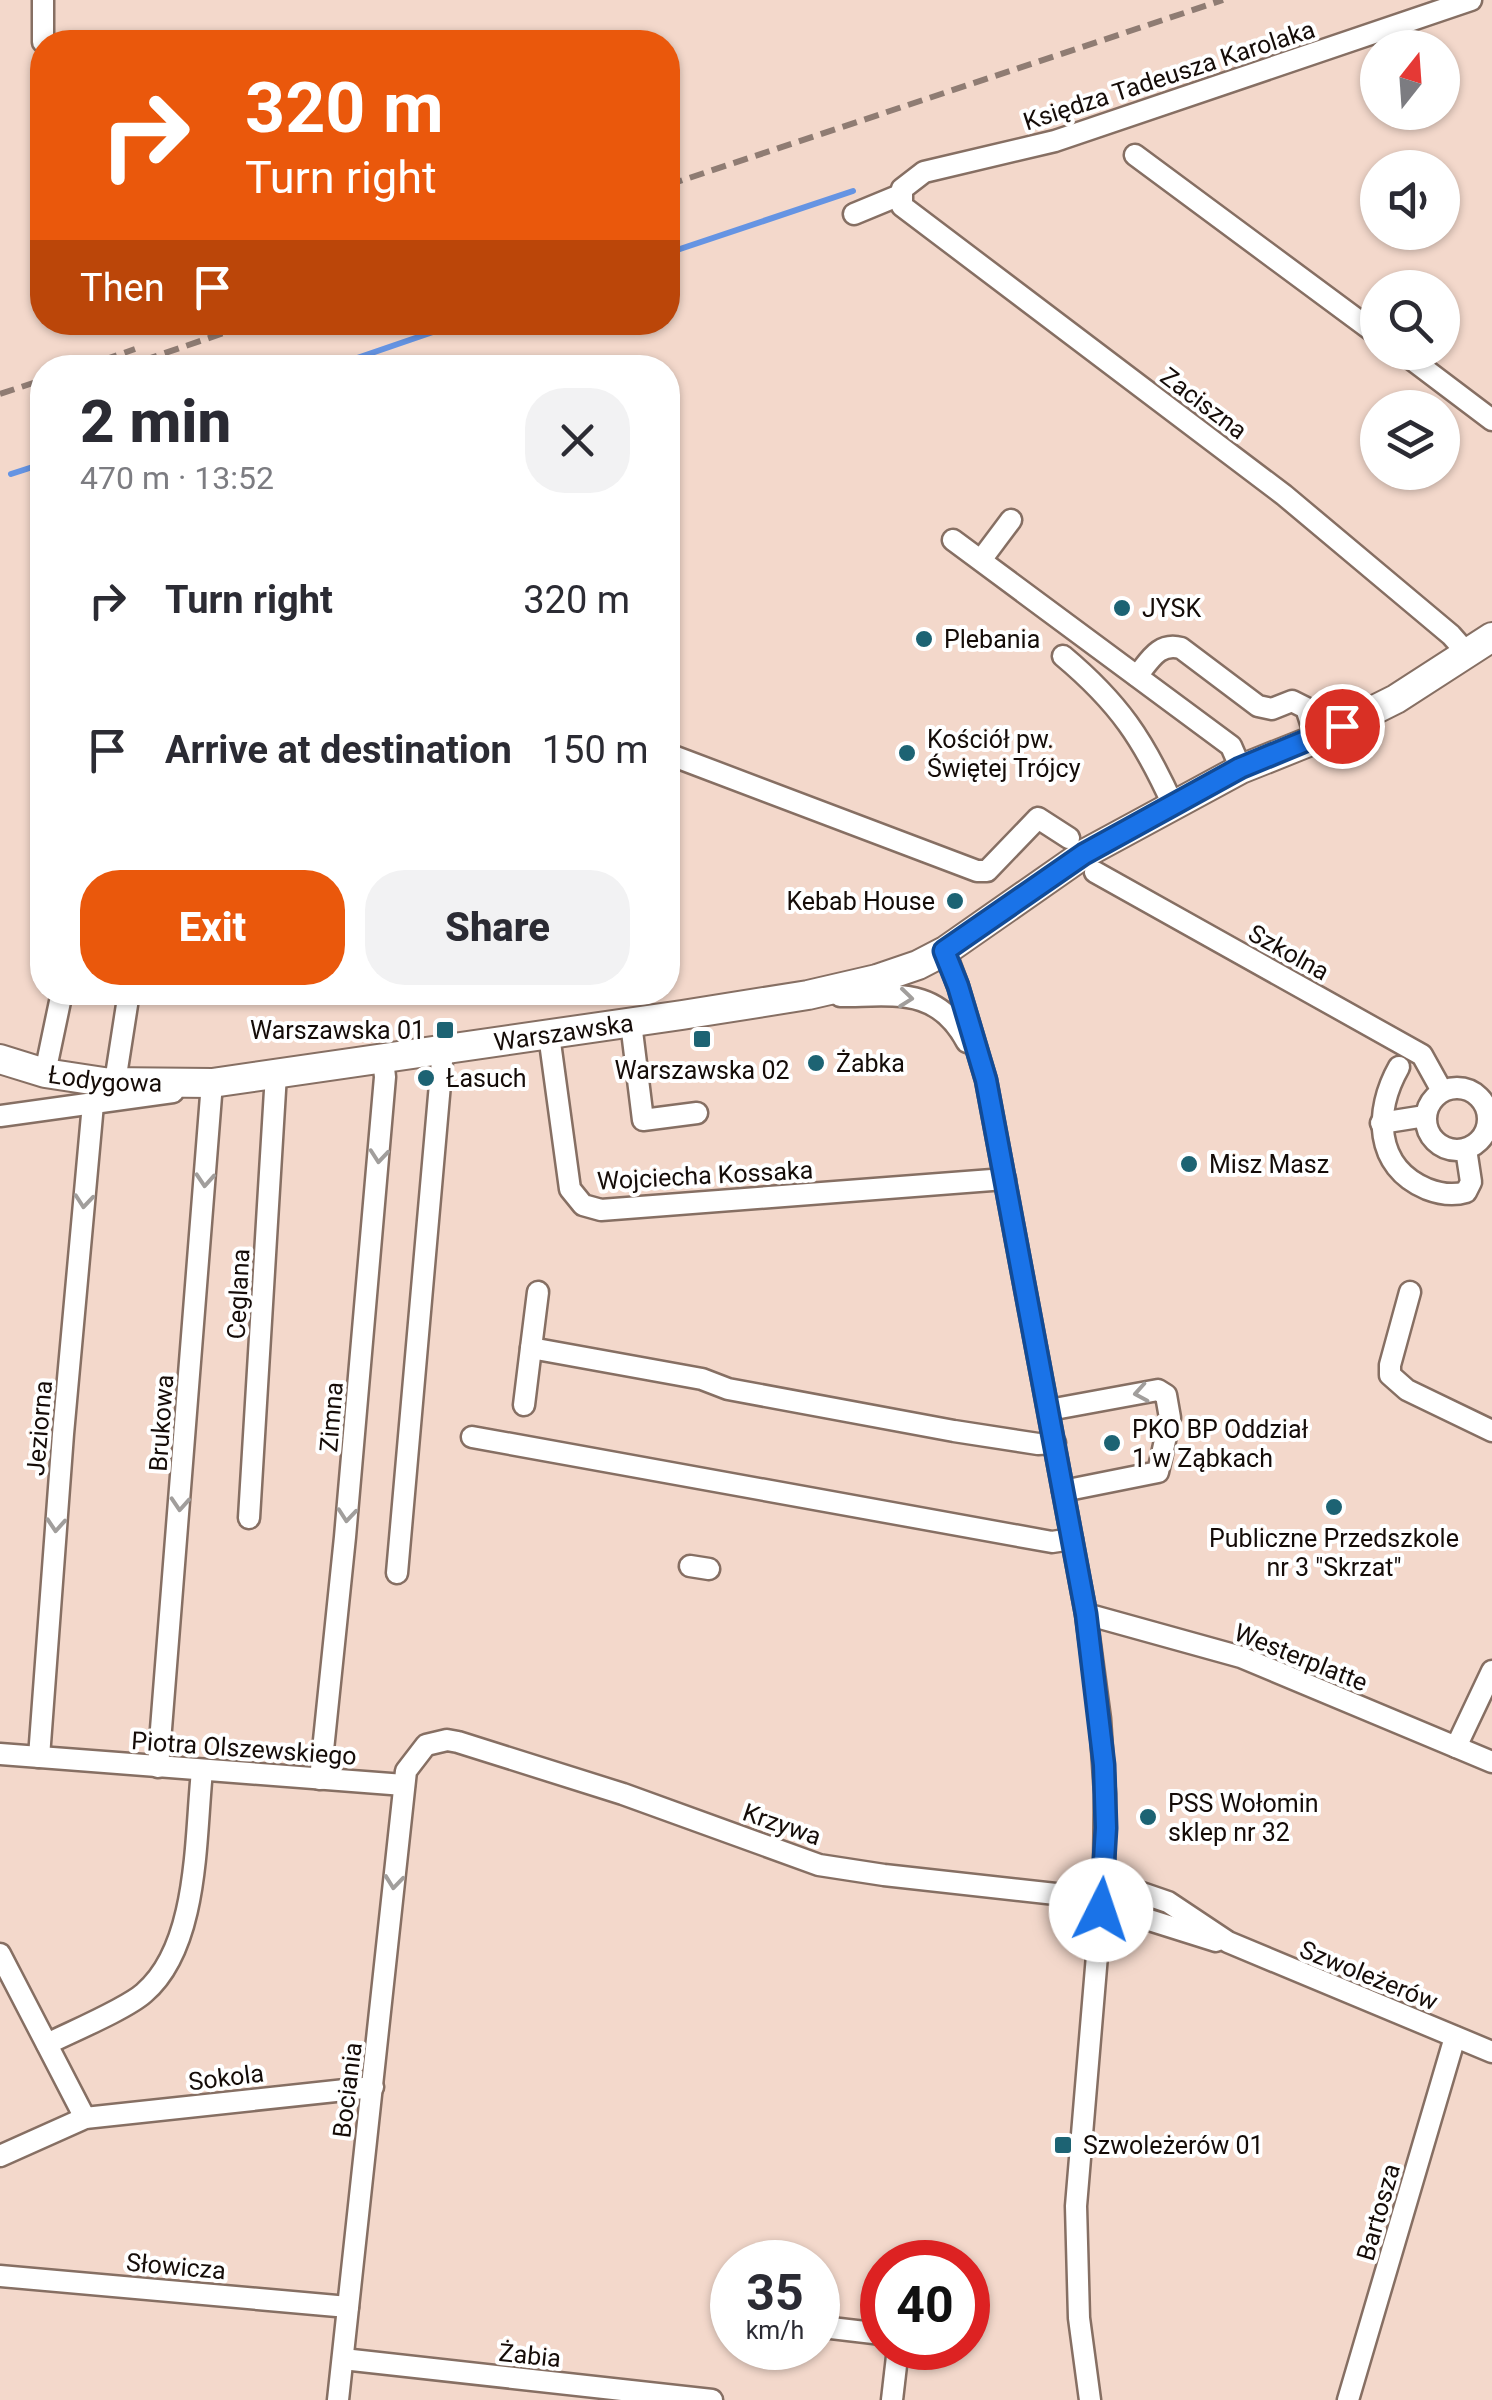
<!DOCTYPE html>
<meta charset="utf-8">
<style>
:root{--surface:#fff;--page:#f2f2f3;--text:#2b2b33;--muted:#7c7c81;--accent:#ea580c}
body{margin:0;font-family:Roboto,sans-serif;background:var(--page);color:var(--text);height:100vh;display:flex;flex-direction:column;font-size:38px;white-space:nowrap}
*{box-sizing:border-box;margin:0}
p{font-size:32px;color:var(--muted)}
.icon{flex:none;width:55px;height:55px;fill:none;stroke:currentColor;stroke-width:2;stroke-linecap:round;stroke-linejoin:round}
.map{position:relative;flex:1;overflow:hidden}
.sheet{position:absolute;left:30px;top:355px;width:650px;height:650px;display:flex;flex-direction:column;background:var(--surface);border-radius:40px;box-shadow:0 2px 8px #0004}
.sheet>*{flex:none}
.top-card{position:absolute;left:30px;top:30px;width:650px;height:305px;border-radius:40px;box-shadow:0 2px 8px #0004;background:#ea580c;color:#fff;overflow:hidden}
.needle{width:65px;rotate:17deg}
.buttons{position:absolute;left:1360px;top:30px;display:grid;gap:20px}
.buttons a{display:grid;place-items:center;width:100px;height:100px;border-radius:50%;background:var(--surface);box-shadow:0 2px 8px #0004;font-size:50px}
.speed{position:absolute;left:710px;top:2240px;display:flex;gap:20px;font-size:50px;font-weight:700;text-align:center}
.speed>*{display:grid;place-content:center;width:130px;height:130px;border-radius:50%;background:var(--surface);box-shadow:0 2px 8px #0004;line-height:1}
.speed small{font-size:25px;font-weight:400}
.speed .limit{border:15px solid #d22;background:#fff;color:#111}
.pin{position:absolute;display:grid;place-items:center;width:85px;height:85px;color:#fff;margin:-42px;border:5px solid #fff;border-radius:50%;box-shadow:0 2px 10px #0007}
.me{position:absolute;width:110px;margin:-55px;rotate:4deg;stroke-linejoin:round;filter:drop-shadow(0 0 8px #0008)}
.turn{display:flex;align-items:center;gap:35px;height:210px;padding:0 50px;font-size:45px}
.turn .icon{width:130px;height:130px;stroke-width:2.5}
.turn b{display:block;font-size:70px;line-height:85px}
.then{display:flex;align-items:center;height:95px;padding:0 50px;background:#0003;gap:20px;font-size:38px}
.round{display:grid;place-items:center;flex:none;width:105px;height:105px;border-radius:40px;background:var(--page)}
.summary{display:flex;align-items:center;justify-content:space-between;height:170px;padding:0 50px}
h1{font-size:60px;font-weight:800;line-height:75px}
.action{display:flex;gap:20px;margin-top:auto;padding:20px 50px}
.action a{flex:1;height:115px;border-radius:40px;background:var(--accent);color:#fff;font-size:40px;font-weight:800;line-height:115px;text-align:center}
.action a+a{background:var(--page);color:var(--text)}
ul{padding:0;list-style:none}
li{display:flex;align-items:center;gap:30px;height:150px;padding:0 50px}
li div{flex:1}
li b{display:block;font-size:38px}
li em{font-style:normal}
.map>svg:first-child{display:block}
</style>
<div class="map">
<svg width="1492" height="2400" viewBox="0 0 1492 2400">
<rect width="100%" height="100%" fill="#f3d8cb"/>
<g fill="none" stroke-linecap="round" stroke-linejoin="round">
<g stroke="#6594e3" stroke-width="6">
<path d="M668 253 853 191"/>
<path d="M328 368 462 322"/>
<path d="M11 474 42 464"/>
</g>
<defs>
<g id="minor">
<path d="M43 0V42"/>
<path d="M1135 155 1378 335"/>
<path d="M854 214 900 195"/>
<path d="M1402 352 1492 420"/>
<path d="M953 540 1231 746 1241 769"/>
<path d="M981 560 1011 520"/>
<path d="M1466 652 1451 635 1284 495 902 206V189L924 172 1055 141 1471 0"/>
<path d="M1063 656C1119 703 1143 739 1173 805"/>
<path d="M1137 676C1150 660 1159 642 1181 648L1258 706 1272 709 1292 701 1306 708 1316 739"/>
<path d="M668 754 977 871H987L1038 818 1069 838"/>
<path d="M1095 872 1422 1055 1442 1091"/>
<path d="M945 951 958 986 986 1080 1086 1614 1100 1719 1105 1794 1104 1872 1076 2206 1079 2318 1090 2400"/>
<path d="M840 996C895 996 937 986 967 1042"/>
<path d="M631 1023 643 1120 697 1113"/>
<path d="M549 1035 570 1189 583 1205 601 1210 1005 1179"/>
<path d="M1399 1067C1374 1111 1374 1167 1427 1189 1440 1194 1453 1196 1466 1192L1471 1182 1466 1149"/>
<path d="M45 1073 62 992"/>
<path d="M115 1082 129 992"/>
<circle cx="1457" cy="1119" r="31"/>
<path d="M0 1116 173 1092"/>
<path d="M1381 1123 1425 1116"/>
<path d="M1410 1292 1390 1365V1375L1407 1390 1492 1431"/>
<path d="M531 1348 538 1292"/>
<path d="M524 1405 531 1348 702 1379 728 1389 954 1431 1038 1444 1055 1443"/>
<path d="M1049 1410 1158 1390 1166 1395 1170 1418 1158 1472 1063 1491"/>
<path d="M472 1437 1052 1542 1072 1539"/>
<path d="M249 1518 276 1074"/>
<path d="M690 1566 709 1569"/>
<path d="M397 1573 443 1050"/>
<path d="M1086 1614 1241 1657 1492 1762"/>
<path d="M1456 1747 1492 1671"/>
<path d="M0 1754 404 1785"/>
<path d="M39 1757 63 1434 93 1104"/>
<path d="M158 1767 212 1083 201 1085"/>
<path d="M320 1779 345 1537 385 1077 383 1059"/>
<path d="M1103 1887 1136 1891 1168 1902 1228 1942 1492 2052"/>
<path d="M1101 1910 1127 1913 1216 1941"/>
<path d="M0 1954 85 2118"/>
<path d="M47 2044C71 2032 126 2009 144 1993 199 1946 195 1838 202 1771"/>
<path d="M0 2156 85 2118 373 2087"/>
<path d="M0 2276 348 2307"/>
<path d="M831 2328 882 2334"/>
<path d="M343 2359 712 2400"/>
<path d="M338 2400 406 1771 426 1745 447 1740 458 1742 623 1794 819 1865 884 1875 1101 1899"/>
<path d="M892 2400 898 2348"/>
<path d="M1348 2400 1455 2037"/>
</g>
<g id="major">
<path id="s1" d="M0 1059 45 1073 104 1082 212 1083 682 1015 808 995 877 979 918 965 945 951 1084 854 1241 769 1316 739 1396 699 1492 637"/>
</g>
</defs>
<use href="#minor" stroke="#866f63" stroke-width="25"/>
<use href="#major" stroke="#866f63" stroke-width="32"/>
<use href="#minor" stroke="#fff" stroke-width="20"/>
<use href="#major" stroke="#fff" stroke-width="28"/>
<g stroke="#8f7c73" stroke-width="6" stroke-dasharray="15 8" stroke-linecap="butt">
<path d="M668 185 1223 0"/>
<path d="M81 368 135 349"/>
<path d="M121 368 256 322"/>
<path d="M0 394 42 380"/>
</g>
</g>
<defs><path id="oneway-chevron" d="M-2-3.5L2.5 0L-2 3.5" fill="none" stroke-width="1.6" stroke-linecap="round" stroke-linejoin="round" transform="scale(2.5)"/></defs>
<g stroke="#a19e9c">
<use href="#oneway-chevron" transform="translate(906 998) rotate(6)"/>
<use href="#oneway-chevron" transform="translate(379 1156) rotate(95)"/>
<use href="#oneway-chevron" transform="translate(205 1180) rotate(94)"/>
<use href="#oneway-chevron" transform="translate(84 1201) rotate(95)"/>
<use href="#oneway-chevron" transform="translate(1141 1393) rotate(170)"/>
<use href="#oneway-chevron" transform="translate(180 1504) rotate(94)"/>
<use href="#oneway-chevron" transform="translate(347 1515) rotate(95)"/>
<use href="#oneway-chevron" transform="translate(56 1525) rotate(94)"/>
<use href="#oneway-chevron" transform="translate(394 1882) rotate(96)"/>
</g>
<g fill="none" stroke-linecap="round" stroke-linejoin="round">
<defs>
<path id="route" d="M1101 1910 1106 1828 1104 1765 1086 1614 986 1080 958 986 944 951 1084 854 1240 768 1342 726"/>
</defs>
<use href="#route" stroke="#114b97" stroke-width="25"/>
<use href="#route" stroke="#1a73e8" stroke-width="18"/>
</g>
<g fill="#1d6373" stroke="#fff" stroke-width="4">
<circle cx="1122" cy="608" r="10"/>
<circle cx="924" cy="639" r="10"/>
<circle cx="907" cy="753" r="10"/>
<circle cx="955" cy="901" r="10"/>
<rect x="435" y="1020" width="20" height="20" rx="5"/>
<rect x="692" y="1029" width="20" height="20" rx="5"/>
<circle cx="816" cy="1063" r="10"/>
<circle cx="426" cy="1078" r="10"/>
<circle cx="1189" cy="1164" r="10"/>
<circle cx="1112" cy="1443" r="10"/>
<circle cx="1334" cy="1507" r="10"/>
<circle cx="1148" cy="1817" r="10"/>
<rect x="1053" y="2135" width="20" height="20" rx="5"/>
</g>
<g text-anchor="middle" stroke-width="8" stroke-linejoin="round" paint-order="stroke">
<g font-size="25" fill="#150c08" stroke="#fff">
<text transform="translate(1169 75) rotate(-18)" y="9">Księdza Tadeusza Karolaka</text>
<text transform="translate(1204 403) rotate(37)" y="9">Zaciszna</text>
<text transform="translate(1289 952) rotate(29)" y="9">Szkolna</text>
<text dy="9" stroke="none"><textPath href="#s1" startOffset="570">Warszawska</textPath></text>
<text dy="9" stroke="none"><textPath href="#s1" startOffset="108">Łodygowa</textPath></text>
<text transform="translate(705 1175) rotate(-3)" y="9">Wojciecha Kossaka</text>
<text transform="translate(238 1294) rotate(-87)" y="9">Ceglana</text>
<text transform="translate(331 1417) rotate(-85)" y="9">Zimna</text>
<text transform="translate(161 1423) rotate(-86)" y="9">Brukowa</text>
<text transform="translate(39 1428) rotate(-85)" y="9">Jeziorna</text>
<text transform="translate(1301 1657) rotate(22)" y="9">Westerplatte</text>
<text transform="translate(244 1748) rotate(4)" y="9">Piotra Olszewskiego</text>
<text transform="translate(782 1824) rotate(19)" y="9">Krzywa</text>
<text transform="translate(1369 1975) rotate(22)" y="9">Szwoleżerów</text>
<text transform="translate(226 2077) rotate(-7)" y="9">Sokola</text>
<text transform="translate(347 2090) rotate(-83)" y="9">Bociania</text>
<text transform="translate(1378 2212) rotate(-74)" y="9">Bartosza</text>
<text transform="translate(176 2266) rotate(5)" y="9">Słowicza</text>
<text transform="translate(530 2355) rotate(6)" y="9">Żabia</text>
</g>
<g font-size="25" fill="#150c08" stroke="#fff" text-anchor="start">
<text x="1142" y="617">JYSK</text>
<text x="944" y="648">Plebania</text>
<text x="927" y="748">Kościół pw.<tspan x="927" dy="29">Świętej Trójcy</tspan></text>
<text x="935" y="910" text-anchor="end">Kebab House</text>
<text x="425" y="1039" text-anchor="end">Warszawska 01</text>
<text x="836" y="1072">Żabka</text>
<text x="702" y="1079" text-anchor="middle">Warszawska 02</text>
<text x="446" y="1087">Łasuch</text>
<text x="1209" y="1173">Misz Masz</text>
<text x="1132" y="1438">PKO BP Oddział<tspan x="1132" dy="29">1 w Ząbkach</tspan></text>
<text x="1334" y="1547" text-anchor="middle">Publiczne Przedszkole<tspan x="1334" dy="29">nr 3 "Skrzat"</tspan></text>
<text x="1168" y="1812">PSS Wołomin<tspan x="1168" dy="29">sklep nr 32</tspan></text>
<text x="1083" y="2154">Szwoleżerów 01</text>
</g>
</g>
</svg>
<div class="buttons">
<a><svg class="needle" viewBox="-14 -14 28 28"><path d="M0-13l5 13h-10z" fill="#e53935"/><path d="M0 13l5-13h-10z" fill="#7c7c81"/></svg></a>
<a><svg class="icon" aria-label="sound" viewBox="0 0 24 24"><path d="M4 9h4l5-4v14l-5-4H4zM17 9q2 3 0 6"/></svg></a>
<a><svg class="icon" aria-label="search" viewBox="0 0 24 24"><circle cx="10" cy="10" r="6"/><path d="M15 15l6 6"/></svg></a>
<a><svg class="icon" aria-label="layers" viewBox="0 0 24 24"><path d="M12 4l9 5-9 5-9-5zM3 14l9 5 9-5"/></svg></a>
</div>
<div class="speed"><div>35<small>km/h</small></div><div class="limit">40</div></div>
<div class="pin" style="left:1342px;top:726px;background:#d93025"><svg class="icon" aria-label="arrive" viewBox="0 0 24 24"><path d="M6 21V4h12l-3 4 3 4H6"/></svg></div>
<svg class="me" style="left:1101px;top:1910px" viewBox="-20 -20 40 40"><circle r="19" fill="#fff"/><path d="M0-13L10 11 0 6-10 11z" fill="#1a73e8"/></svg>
<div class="top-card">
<div class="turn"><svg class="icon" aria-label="right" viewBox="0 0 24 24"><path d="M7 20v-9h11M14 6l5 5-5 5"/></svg><div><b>320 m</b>Turn right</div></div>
<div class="then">Then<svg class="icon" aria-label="arrive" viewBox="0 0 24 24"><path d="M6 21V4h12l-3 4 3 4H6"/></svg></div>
</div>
<section class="sheet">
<div class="summary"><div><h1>2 min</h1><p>470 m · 13:52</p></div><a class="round"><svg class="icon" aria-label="close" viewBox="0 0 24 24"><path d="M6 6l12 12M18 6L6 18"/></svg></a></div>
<ul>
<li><svg class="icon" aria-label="right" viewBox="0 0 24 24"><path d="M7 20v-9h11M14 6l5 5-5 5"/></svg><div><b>Turn right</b></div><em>320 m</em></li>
<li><svg class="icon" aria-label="arrive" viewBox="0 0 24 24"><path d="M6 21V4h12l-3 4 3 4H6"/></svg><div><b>Arrive at destination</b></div><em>150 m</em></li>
</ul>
<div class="action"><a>Exit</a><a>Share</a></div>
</section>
</div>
